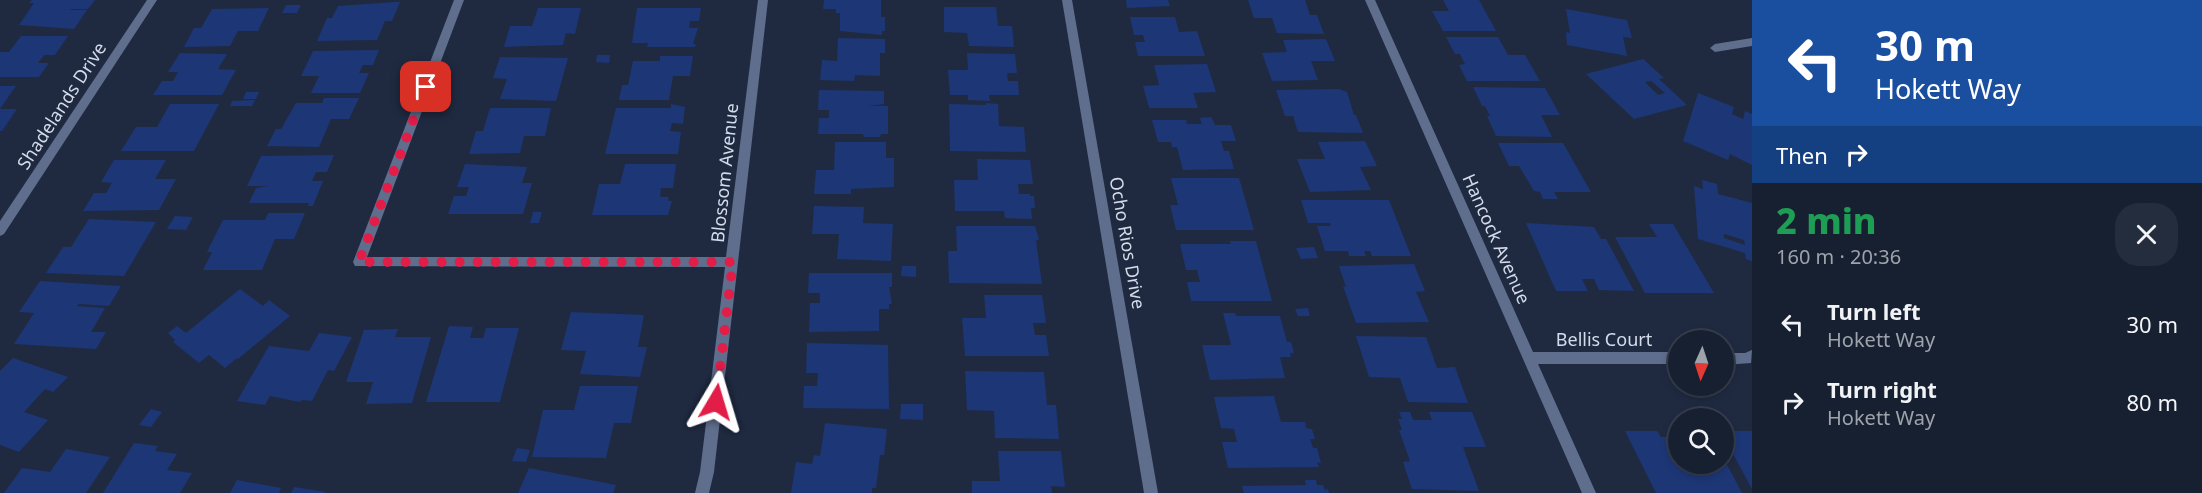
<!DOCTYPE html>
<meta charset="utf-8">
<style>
:root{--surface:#172031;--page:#242d3d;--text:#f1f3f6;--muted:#9ea3ab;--line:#363e4d}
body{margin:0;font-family:"Noto Sans",sans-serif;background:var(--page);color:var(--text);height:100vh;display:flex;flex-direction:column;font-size:22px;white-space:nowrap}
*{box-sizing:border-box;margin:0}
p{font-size:20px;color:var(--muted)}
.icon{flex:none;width:33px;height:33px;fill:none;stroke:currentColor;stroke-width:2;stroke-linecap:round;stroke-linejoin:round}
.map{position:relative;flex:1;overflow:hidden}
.drawer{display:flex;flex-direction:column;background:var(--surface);width:450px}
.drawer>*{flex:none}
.guide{background:#1a4fa0;color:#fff;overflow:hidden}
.needle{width:39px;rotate:183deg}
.tools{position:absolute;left:1668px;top:330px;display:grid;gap:12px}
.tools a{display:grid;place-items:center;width:66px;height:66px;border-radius:50%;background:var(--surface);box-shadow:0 3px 9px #0003,0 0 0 2px var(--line);font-size:30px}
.pin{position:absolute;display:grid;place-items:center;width:51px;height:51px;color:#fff;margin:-26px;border-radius:12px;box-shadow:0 3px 9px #0006}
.me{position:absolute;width:66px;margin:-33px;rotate:7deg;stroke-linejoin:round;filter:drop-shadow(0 0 4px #0008)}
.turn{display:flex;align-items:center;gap:21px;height:126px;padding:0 24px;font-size:27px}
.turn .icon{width:78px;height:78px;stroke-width:2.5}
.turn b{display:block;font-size:42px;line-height:51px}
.then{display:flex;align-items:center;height:57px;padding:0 24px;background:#0003;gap:12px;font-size:22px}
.round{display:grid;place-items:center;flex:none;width:63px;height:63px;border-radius:24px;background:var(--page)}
.headline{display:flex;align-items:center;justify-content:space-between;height:102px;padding:0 24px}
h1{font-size:36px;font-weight:800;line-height:45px;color:#1e9e55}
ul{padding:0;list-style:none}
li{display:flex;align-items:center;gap:18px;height:78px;padding:0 24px}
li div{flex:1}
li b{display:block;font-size:22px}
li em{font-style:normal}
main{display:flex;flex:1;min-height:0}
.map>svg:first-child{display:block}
</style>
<main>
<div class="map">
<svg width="1752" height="493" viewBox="0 0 1752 493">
<rect width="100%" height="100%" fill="#1f2a41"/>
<g fill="#1d3675" fill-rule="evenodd">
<path d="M32 0H95L88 9H71L70 10H87L74 29 19 25 34 3H29Z"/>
<path d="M824 0H881V17H885V31H882V35L840 31V13H836V9H823Z"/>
<path d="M1126 0H1168L1170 6 1127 8Z"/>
<path d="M1248 0H1305L1310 15H1317L1324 34 1277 33 1272 18H1254Z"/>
<path d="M1443 0H1479L1496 31H1443L1432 11H1449Z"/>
<path d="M395 2H400L392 21H385L377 40 317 41 327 18H332L338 6Z"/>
<path d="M286 5H301L297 13H282Z"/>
<path d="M944 7H996L998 26H1012L1014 47 969 46 967 33 944 32Z"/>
<path d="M269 8 258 31H238L230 46 184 47 194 28H201L212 9Z"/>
<path d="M538 8H581L575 34 566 33 563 45 504 47 510 26H532Z"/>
<path d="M637 8H701L699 21H690L689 28H698L693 44H696L695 47H647L648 43H632Z"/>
<path d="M1566 9 1627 20 1632 38 1623 37 1627 56 1567 45 1566 32 1570 33Z"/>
<path d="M1130 17H1175L1179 32 1197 31 1205 56H1138L1135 42H1145L1143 35H1134Z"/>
<path d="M21 36H68L55 55H44L38 63H49L39 77H0V52H9Z"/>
<path d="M1446 37H1498L1508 55H1525L1540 81H1467L1459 65 1465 64 1460 54H1455Z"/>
<path d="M838 38 885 39V53H880V76L855 75 854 81 820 80 822 60 837 61Z"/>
<path d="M1326 39 1335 61H1311L1318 80 1272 81 1262 53 1287 52 1283 40Z"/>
<path d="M379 50 373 65H363L359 73H369L360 93H311L319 76H301L313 51Z"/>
<path d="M180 53 227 54 218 69 236 70 222 95H153L162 81H173L178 72H168Z"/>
<path d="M967 53 1015 54 1017 73H1007L1008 81H1018L1019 95H989L990 101 968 100V95H950L948 70H968Z"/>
<path d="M597 55H610L609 63 596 62Z"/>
<path d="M660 56H693L690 76H673L669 100H619L622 85H628L633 61H660Z"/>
<path d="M500 57 568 58 556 101 500 99 507 79 493 78Z"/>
<path d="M1643 59 1664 78 1659 79 1687 105 1634 119 1586 74ZM1651 81 1665 93 1658 95 1645 82Z"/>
<path d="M1207 64 1216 92 1193 93 1198 108H1149L1143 86 1159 85 1154 65Z"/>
<path d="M0 86H16L0 109Z"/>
<path d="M1473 87 1545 88 1560 115H1541L1552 137 1496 136 1487 116H1490L1485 106H1482Z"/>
<path d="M1339 89 1347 92 1354 115H1356L1363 133 1298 132 1293 116H1285L1276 90Z"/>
<path d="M819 90 884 91V104L868 106H888V134H881L880 137H864L863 134H818L819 118H829V110H818Z"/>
<path d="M246 92H259L256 99H243Z"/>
<path d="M1698 93 1734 107 1732 114 1743 119 1745 111 1752 114V165L1730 154 1728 160 1683 141Z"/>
<path d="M324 98H359L349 119H331L319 147 267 146 276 129H281L296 103H322Z"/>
<path d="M255 100 252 106H230L232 101Z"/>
<path d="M986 103 998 104 999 126 1024 127 1026 152 950 151 949 104 986 105Z"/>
<path d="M170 104H219L194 151H121L136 127H157Z"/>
<path d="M671 104 685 107 683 124 672 123 670 131 681 132 678 154H605L616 108H671Z"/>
<path d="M490 108H551L545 136H524L520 153 469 154 476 131H483Z"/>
<path d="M0 109H17L2 131H0Z"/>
<path d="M1211 117 1215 125H1231L1236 141H1221L1224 151H1229L1234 169 1183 170 1177 147H1172L1171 142H1158L1152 120H1186L1187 124H1202L1200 118Z"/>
<path d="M1365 141 1377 166 1360 167 1371 190 1310 192 1297 159H1325L1318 142Z"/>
<path d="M835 142H886V158H894V187L851 189V194H814L816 170H834Z"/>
<path d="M1498 143H1563L1591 192H1554L1558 199H1543L1540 192 1534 191 1519 166H1509Z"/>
<path d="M334 155 327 172H316L312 181H323L313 206H308L309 203H249L256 188 268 186H247L261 156Z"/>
<path d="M977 159 1030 160 1033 184H1018L1019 194H1030V196H1034L1035 208H1031L1032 219 1005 218 1004 211H955L954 180H978Z"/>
<path d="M114 160H166L155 179H176L159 210 83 211 94 193H106L112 183 101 182Z"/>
<path d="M465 164 527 167 522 183H532L523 214H448L454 196H466L469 187H457Z"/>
<path d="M625 164H676L673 188H661L660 197H669L668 201H672L668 215H592L599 184H620Z"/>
<path d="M1171 178H1239L1254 230H1176L1170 205H1178Z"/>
<path d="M1702 180 1717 184 1718 194 1752 203V261L1746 259 1745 253 1698 239 1694 186 1703 189ZM1724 234 1744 240 1745 245 1724 238Z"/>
<path d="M1301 200H1389L1411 256H1372L1370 251H1364L1366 256H1349L1348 251H1325L1317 226H1331L1330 223H1308Z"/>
<path d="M814 206 864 207 863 223 893 224 891 261 837 259 839 234H812Z"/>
<path d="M533 212H542L539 223H530Z"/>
<path d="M268 213H305L294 239H275L262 270H203L212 252H207L223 220H265Z"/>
<path d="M175 216 193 217 186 230 167 229Z"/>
<path d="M89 219 156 222 124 276 46 273 63 247H71Z"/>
<path d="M1526 223 1594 227 1601 239H1606L1634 291 1599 290 1594 279H1582L1588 291H1556Z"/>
<path d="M1649 224H1673L1714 293H1645L1615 237H1657Z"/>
<path d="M956 226H1035L1039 239 1036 241 1042 284 949 283 948 251H957Z"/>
<path d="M1230 241H1256L1272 301H1191L1187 282H1200L1197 270H1186L1180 244H1231Z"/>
<path d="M1314 247 1318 258 1301 259 1296 248Z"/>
<path d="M1414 264 1425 291 1416 292 1429 322 1356 323 1343 286 1346 287 1339 266Z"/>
<path d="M902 266H916V277L901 276Z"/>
<path d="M809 273H892V287H889L892 304H889V309H879V331L809 332 810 303H820V293H808Z"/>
<path d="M40 281 121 286 109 306 79 304 77 306 105 308 91 332H106L96 349 14 344 34 313 19 312Z"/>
<path d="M240 289 263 306 269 300 290 316 238 359 237 358 225 368 209 355 199 363 173 342 175 340 168 333 177 326 186 333Z"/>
<path d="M984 295H1042L1046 323H1033L1035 335H1046L1049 356H965L962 318H986Z"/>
<path d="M1308 308 1310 316H1298L1295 309Z"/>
<path d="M571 312 644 315 638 347H647L640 377 580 374 586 351 561 350Z"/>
<path d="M1223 313H1235L1236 316H1280L1287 342H1291L1294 353H1290L1291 357H1280L1285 378 1210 380 1202 345H1231Z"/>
<path d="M449 326 473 327 470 338H483L486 328H519L500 402H426Z"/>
<path d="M398 329 395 337H431L412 403 366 404 373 382H346L364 330Z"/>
<path d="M319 333 352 337 334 371 328 370 312 401 302 400 300 402 270 396 265 405 237 401 269 346 309 351Z"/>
<path d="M1356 336 1426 337 1437 368 1455 367 1468 403 1408 402 1400 378 1369 377Z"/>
<path d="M807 343 888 345 889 409 803 408 804 386H817L818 373H806Z"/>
<path d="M13 358 68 377 53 392 45 389 24 412 48 420 19 452 0 445V371Z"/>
<path d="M965 371 1044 372 1047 405H1056L1059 439 995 438 994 411 967 410Z"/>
<path d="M580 386H638L631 423H614L606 458 532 457 543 410H574Z"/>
<path d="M1274 396 1281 422H1305L1306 428 1312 429 1315 439H1310L1313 448H1317L1321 463 1317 462 1319 467 1228 468 1222 442H1237L1234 429 1221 428 1214 397Z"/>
<path d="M901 404H923V420L900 419Z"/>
<path d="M151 409 162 412 151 427 139 425Z"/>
<path d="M1399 412H1410L1413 420H1432L1429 412H1472L1486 447H1463L1479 491 1412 489 1403 462 1410 461 1399 430H1402L1398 419H1402Z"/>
<path d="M825 423 887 429 884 455H880L876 488H872V493H791L796 462 812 464 814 455 820 456Z"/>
<path d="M1625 431H1657L1661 437H1678V464H1724V459L1742 493H1656Z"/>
<path d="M1724 431H1752V489L1724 437Z"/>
<path d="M134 443 158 446 155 451 177 454 167 470 192 473 180 493H103Z"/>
<path d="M517 448 530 450 526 462 512 461Z"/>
<path d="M66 449 110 457 86 493H4L22 468 50 472Z"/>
<path d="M998 451H1061L1065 487 1051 486 1052 493H972V481H1000Z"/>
<path d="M529 468 616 485 613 493H518Z"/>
<path d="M237 480 281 488 279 493H230Z"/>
<path d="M1305 480H1316L1317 485H1323L1325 490 1328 489 1329 493H1244L1242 486 1306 485Z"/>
<path d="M294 487 325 492V493H291Z"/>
</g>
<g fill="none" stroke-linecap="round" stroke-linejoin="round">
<g fill="#5f6e8c" fill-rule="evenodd">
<path d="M147 0H157L4 234 0 236V221Z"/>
<path d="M454 0H464L367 257H726L758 0H768L714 472 709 493H695L700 472 725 267 355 266 353 262Z"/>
<path d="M1062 0H1072L1158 493H1144Z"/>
<path d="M1365 0H1375L1533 352H1678V364H1538L1596 493H1582Z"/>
<path d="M1752 38V46L1715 52 1710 48 1715 44Z"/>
<path d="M1752 350 1751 363 1724 365V353H1745Z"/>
</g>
</g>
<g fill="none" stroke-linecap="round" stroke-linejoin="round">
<path stroke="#e11d48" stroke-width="10" stroke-dasharray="0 18" d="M426 87 359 262H733L716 402"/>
</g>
<g text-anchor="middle" stroke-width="6" stroke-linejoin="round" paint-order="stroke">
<g font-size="18" fill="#d4dceb" stroke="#1f2a41">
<text transform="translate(62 106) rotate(-57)" y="6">Shadelands Drive</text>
<text transform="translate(725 173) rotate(-84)" y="6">Blossom Avenue</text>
<text transform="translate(1496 239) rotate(66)" y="6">Hancock Avenue</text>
<text transform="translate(1127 243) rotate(80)" y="6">Ocho Rios Drive</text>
<text x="1604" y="346">Bellis Court</text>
</g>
</g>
</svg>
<div class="tools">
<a><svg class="needle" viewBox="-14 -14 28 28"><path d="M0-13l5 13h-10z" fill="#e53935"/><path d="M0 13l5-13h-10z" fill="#9ea3ab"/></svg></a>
<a><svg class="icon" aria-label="search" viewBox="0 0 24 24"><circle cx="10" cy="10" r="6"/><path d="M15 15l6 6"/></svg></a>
</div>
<div class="pin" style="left:426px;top:87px;background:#d93025"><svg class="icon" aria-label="arrive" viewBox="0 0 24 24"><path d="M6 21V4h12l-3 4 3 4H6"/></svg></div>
<svg class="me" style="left:716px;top:402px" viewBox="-20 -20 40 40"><path d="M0-17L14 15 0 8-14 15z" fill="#e11d48" stroke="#fff" stroke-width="4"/></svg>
</div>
<section class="drawer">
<div class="guide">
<div class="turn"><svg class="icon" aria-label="left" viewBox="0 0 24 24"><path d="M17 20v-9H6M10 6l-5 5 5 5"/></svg><div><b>30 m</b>Hokett Way</div></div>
<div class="then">Then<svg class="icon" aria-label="right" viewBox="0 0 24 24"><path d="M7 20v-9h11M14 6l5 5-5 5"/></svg></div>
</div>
<div class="headline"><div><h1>2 min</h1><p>160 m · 20:36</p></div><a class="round"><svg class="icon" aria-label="close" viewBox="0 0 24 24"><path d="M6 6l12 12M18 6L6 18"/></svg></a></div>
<ul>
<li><svg class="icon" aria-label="left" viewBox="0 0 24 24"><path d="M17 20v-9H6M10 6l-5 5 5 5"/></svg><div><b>Turn left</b><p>Hokett Way</p></div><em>30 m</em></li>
<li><svg class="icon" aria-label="right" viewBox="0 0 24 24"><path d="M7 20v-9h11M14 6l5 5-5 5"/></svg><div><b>Turn right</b><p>Hokett Way</p></div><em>80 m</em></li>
</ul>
</section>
</main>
